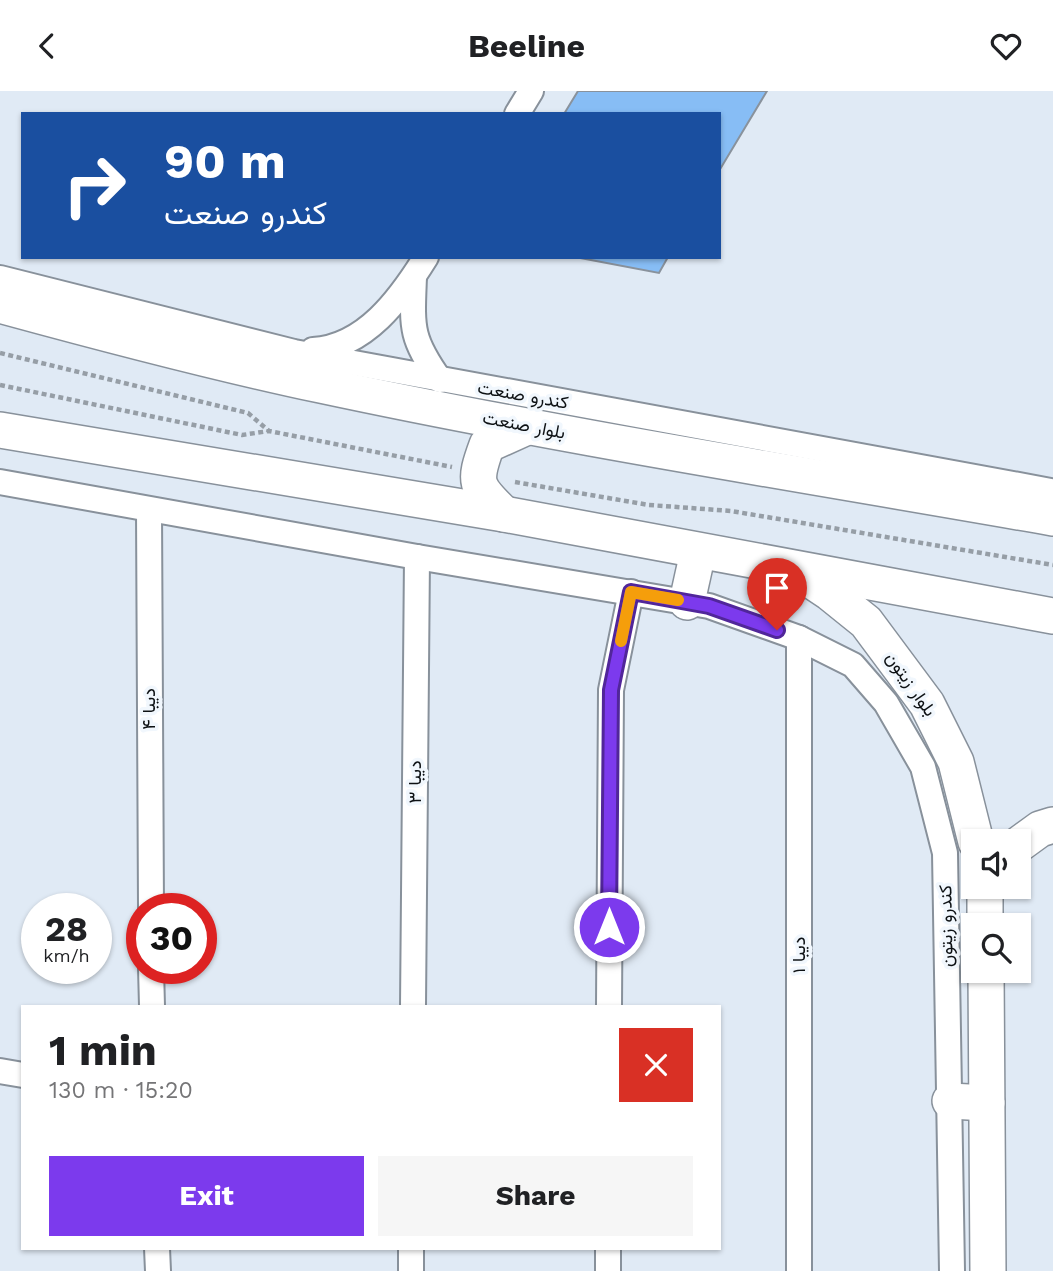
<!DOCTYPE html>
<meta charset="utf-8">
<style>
:root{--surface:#fff;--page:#f6f6f6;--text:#202124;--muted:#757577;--accent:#7c3aed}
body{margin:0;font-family:"Work Sans",Vazirmatn,sans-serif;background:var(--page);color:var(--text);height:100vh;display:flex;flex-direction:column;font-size:26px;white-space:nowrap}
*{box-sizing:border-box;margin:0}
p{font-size:23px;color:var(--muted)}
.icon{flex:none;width:38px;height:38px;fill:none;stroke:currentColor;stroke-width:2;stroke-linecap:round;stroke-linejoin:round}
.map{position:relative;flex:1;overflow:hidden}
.sheet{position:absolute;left:21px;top:914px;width:700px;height:245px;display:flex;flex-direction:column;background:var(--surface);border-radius:0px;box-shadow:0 2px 5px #0004}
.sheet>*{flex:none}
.top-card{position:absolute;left:21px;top:21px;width:700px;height:147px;border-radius:0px;box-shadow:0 2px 5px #0004;background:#1a4fa0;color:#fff;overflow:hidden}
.controls{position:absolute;left:961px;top:738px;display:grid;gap:14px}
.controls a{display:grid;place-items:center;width:70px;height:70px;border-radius:0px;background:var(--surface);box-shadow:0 2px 5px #0004;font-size:35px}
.speed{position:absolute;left:21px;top:802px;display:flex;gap:14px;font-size:35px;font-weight:700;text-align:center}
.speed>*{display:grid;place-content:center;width:91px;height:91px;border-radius:50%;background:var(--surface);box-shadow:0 2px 5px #0004;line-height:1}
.speed small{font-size:18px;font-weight:400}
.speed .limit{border:10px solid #d22;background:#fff;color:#111}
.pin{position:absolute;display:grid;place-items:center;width:60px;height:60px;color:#fff;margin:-72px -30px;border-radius:50% 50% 50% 0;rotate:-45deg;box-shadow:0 0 7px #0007}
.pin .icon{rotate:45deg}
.me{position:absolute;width:77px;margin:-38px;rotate:0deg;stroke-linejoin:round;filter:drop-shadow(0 0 5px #0008)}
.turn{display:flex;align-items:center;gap:24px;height:147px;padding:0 28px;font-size:32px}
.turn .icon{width:91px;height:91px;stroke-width:2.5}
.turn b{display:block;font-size:49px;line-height:60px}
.round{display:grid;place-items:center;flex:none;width:74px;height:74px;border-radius:0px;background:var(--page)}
.headline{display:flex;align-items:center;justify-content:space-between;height:119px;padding:0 28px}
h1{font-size:42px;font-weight:700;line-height:52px}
.cta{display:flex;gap:14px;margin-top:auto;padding:14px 28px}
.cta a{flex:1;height:80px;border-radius:0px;background:var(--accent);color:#fff;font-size:28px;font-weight:700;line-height:80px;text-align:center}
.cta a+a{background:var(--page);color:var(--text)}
header{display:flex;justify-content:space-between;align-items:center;height:91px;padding:0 28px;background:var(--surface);font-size:32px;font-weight:700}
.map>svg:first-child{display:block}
</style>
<header><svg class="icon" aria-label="back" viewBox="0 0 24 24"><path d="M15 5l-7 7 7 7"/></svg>Beeline<svg class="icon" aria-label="heart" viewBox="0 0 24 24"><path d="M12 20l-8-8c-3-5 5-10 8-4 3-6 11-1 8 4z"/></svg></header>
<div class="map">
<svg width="1053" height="1180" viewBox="0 0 1053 1180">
<rect width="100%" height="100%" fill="#e0eaf5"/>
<g fill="#87bdf5" stroke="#89929c" stroke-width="2">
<path d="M578 0H767L719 80V23H564Z"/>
<path d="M575 166H668L659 182Z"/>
</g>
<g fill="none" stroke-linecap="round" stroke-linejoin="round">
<defs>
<g id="minor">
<path d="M517 23 531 0"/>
<path d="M414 186C412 236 410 247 440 289"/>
<path d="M0 187 294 261 1051 400 1053 402"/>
<path d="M313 259C365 256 400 208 426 166"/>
<path d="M0 391 417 466 709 515 799 547 853 574 886 612 923 676 945 762 952 1180"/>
<path d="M149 419 151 817"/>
<path d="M151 877 152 915"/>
<path d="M413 915 417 466"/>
<path d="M609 915 611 599 631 501"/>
<path d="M0 980 23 984"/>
<path d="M157 1157 158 1180"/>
<path d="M411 1180V1157"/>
<path d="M608 1180V1157"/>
<path d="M799 1180V547"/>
</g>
<g id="secondary">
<path d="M0 214C106 243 212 271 320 294 563 346 808 384 1053 427"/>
<path d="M0 339 504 423 1053 525"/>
<path d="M504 423C475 395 473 392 487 354L527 336"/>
<path d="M800 482 830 502 866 531 927 613 956 671 976 751"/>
<path d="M687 511 698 461"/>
<path d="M1018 754 1040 738 1053 734"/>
<path d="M985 796V835"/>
<path d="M986 880 988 1180"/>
<path d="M950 1010 987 1012"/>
</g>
</defs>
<use href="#minor" stroke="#88919b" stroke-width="28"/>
<use href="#secondary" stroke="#88919b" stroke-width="38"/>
<g stroke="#969ea6" stroke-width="4.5" stroke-dasharray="5 3.5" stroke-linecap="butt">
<path d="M0 262 248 322 269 340 452 376"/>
<path d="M0 294 242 344 269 340"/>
<path d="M515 391 649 414 731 420 1053 474"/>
</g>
<use href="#minor" stroke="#fff" stroke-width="24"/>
<use href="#secondary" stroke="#fff" stroke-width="35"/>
</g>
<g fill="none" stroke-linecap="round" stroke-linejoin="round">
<defs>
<path id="route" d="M609 836 611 599 631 501 709 515 777 539"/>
</defs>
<use href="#route" stroke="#51269a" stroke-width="18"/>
<use href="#route" stroke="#7c3aed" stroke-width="12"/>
<path stroke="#f59e0b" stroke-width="12" d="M621 550 631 501 678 509"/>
</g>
<g text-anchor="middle" stroke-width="7" stroke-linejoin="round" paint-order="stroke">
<g font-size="18" fill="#0d1114" stroke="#f1f7fd">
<text transform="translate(523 304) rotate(10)" y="6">کندرو صنعت</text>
<text transform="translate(524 334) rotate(11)" y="6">بلوار صنعت</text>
<text transform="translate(911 593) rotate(55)" y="6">بلوار زیتون</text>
<text transform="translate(149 618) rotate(-90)" y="6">دیبا ۴</text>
<text transform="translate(415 691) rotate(-90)" y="6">دیبا ۳</text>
<text transform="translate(946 835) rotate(-91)" y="6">کندرو زیتون</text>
<text transform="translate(799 864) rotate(-90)" y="6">دیبا ۱</text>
</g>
</g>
</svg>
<div class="controls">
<a><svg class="icon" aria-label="sound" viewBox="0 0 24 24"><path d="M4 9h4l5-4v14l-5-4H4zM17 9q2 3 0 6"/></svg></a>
<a><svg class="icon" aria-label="search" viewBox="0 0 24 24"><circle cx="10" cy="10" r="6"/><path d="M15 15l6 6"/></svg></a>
</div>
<div class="speed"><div>28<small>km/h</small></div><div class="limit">30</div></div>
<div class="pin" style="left:777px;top:539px;background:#d93025"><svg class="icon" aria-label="arrive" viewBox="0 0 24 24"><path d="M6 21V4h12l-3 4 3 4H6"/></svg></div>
<svg class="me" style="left:609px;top:836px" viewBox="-20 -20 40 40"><circle r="17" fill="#7c3aed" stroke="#fff" stroke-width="3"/><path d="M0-11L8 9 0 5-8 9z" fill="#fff"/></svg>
<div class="top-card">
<div class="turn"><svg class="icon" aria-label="right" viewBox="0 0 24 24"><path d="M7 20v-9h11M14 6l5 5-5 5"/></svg><div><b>90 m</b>کندرو صنعت</div></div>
</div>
<section class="sheet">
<div class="headline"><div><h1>1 min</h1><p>130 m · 15:20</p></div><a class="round" style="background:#d93025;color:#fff"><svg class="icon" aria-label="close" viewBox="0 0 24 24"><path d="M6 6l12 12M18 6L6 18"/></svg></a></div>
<div class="cta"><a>Exit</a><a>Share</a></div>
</section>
</div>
